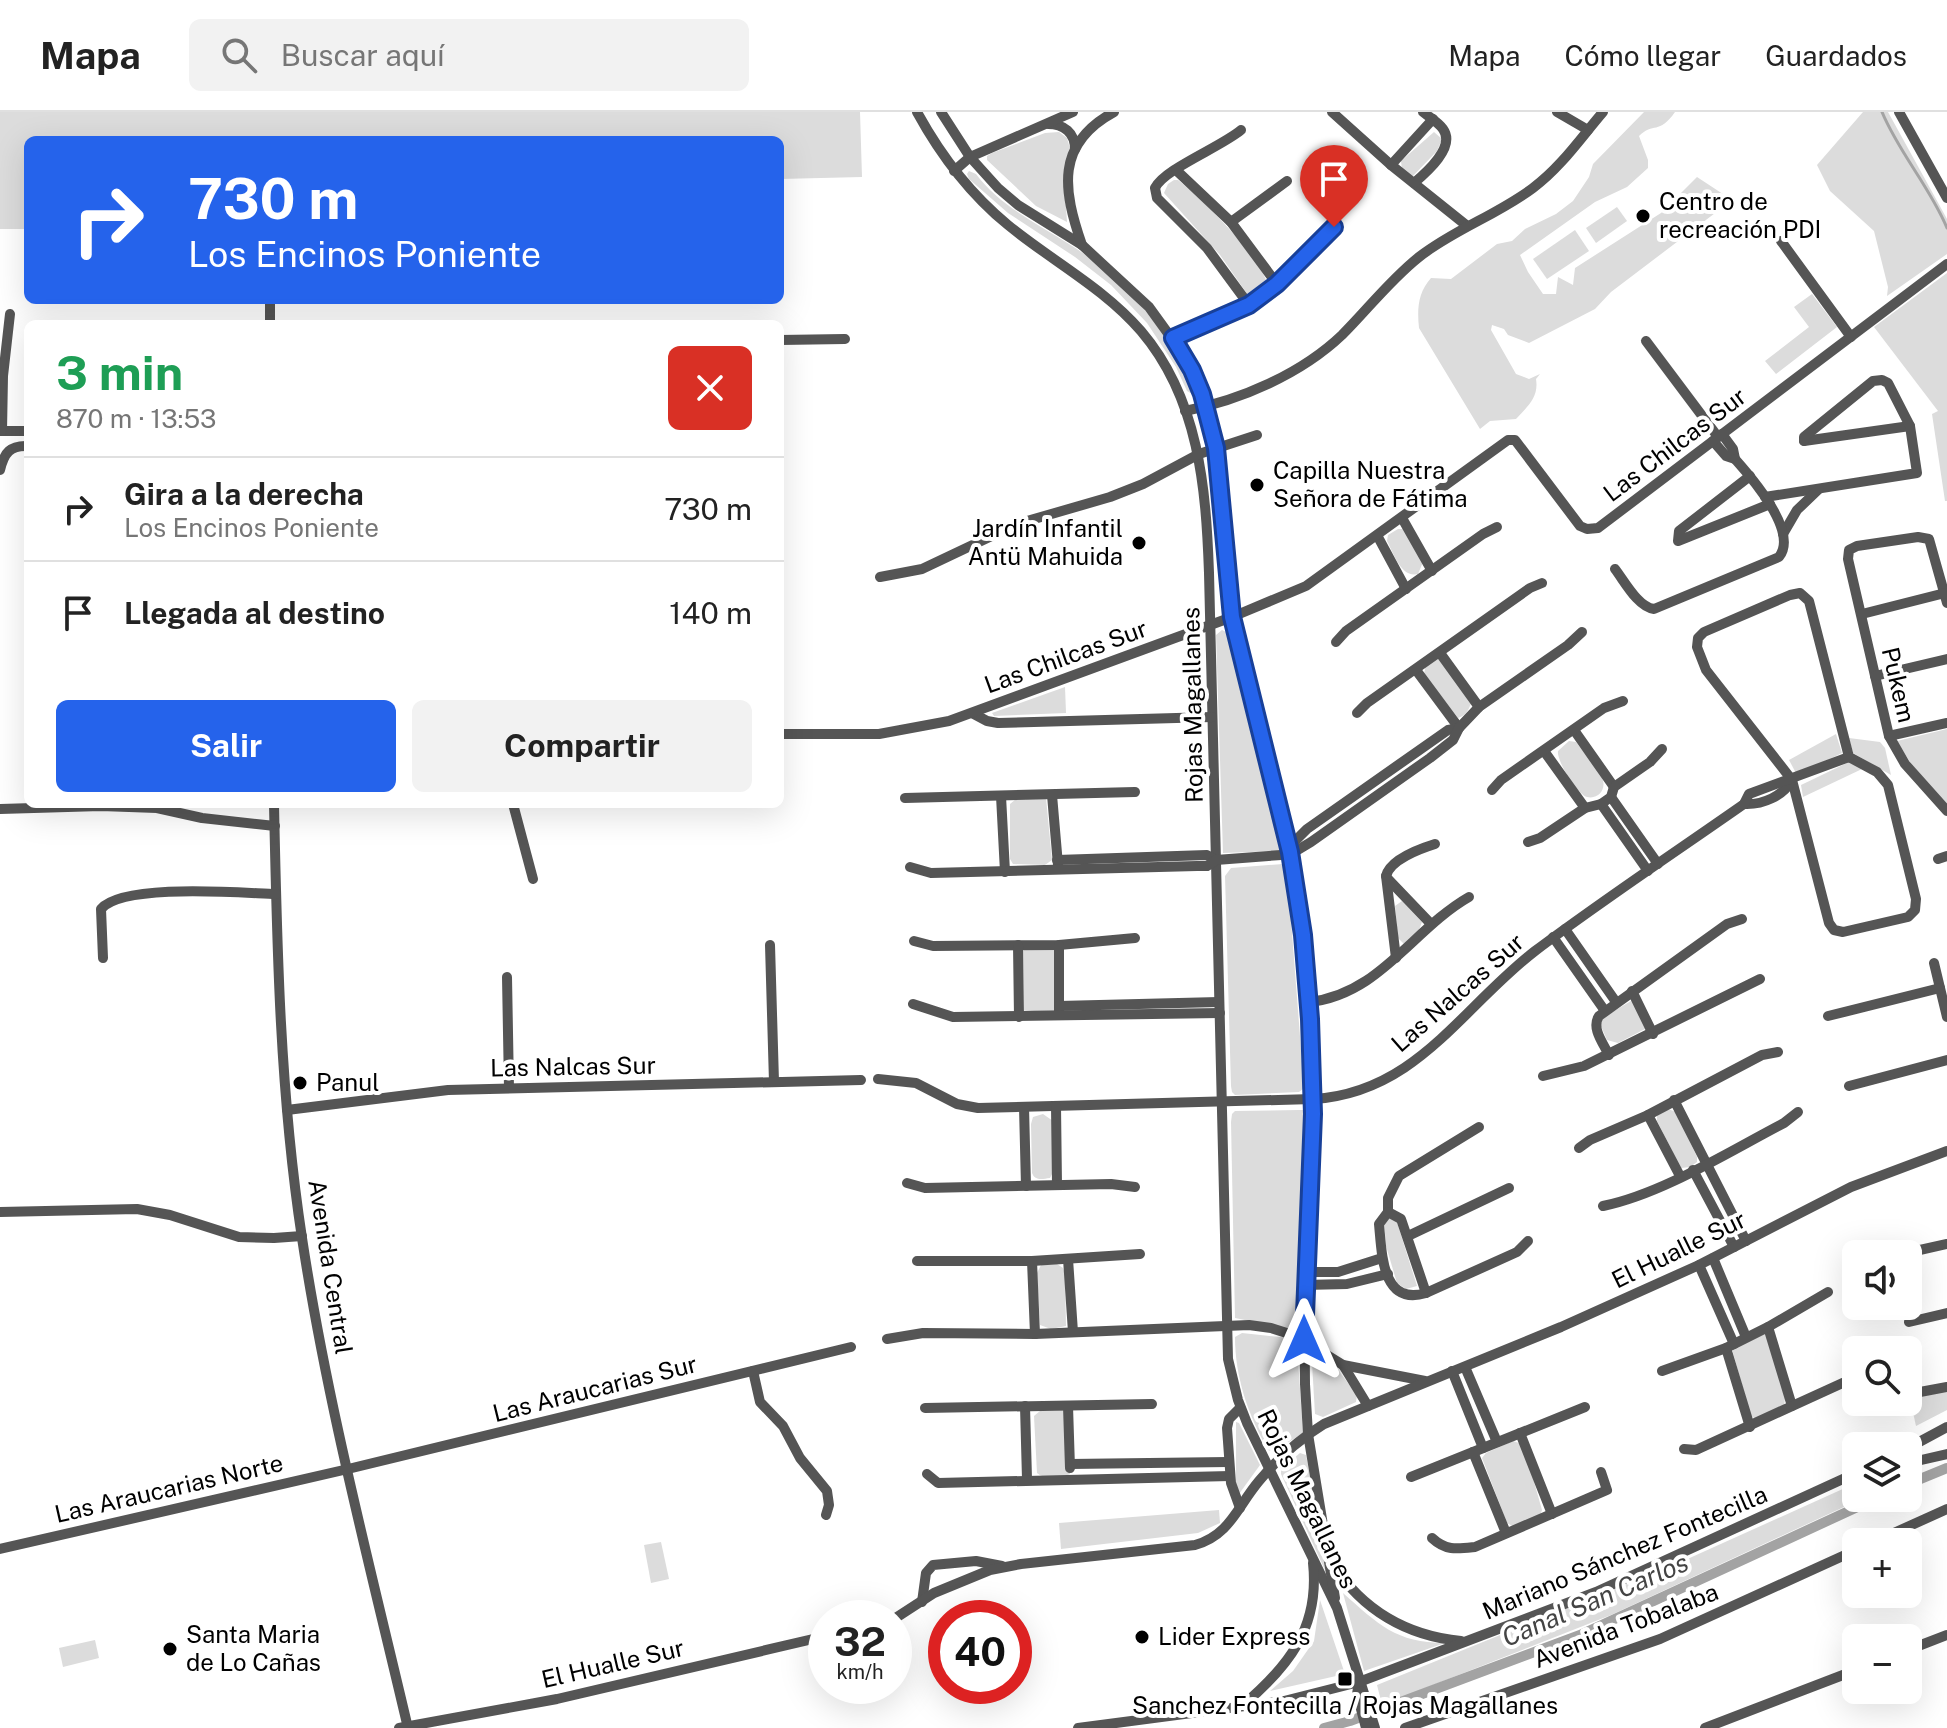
<!DOCTYPE html>
<html lang="es">
<meta charset="utf-8">
<style>
:root{--surface:#fff;--page:#f2f2f2;--text:#222;--muted:#767676;--line:#e0e0e0;--accent:#2563eb}
body{margin:0;font-family:"Public Sans",sans-serif;background:var(--page);color:var(--text);height:100vh;display:flex;flex-direction:column;font-size:30px;white-space:nowrap}
*{box-sizing:border-box;margin:0}
p{font-size:26px;color:var(--muted)}
.icon{flex:none;width:44px;height:44px;fill:none;stroke:currentColor;stroke-width:2;stroke-linecap:round;stroke-linejoin:round}
.map{position:relative;flex:1;overflow:hidden}
.drawer{position:absolute;left:24px;top:208px;width:760px;height:488px;display:flex;flex-direction:column;background:var(--surface);border-radius:12px;box-shadow:0 8px 32px #0002}
.drawer>*{flex:none}
.hud{position:absolute;left:24px;top:24px;width:760px;height:168px;border-radius:12px;box-shadow:0 8px 32px #0002;background:#2563eb;color:#fff;overflow:hidden}
.tools{position:absolute;left:1842px;top:1128px;display:grid;gap:16px}
.tools a{display:grid;place-items:center;width:80px;height:80px;border-radius:12px;background:var(--surface);box-shadow:0 8px 32px #0002;font-size:40px}
.speed{position:absolute;left:808px;top:1488px;display:flex;gap:16px;font-size:40px;font-weight:700;text-align:center}
.speed>*{display:grid;place-content:center;width:104px;height:104px;border-radius:50%;background:var(--surface);box-shadow:0 8px 32px #0002;line-height:1}
.speed small{font-size:20px;font-weight:400}
.speed .limit{border:12px solid #d22;background:#fff;color:#111}
.pin{position:absolute;display:grid;place-items:center;width:68px;height:68px;color:#fff;margin:-82px -34px;border-radius:50% 50% 50% 0;rotate:-45deg;box-shadow:0 0 8px #0007}
.pin .icon{rotate:45deg}
.me{position:absolute;width:88px;margin:-44px;rotate:0deg;stroke-linejoin:round;filter:drop-shadow(0 0 6px #0008)}
.turn{display:flex;align-items:center;gap:28px;height:168px;padding:0 32px;font-size:36px}
.turn .icon{width:104px;height:104px;stroke-width:2.5}
.turn b{display:block;font-size:56px;line-height:68px}
.round{display:grid;place-items:center;flex:none;width:84px;height:84px;border-radius:12px;background:var(--page)}
.head{display:flex;align-items:center;justify-content:space-between;height:136px;padding:0 32px}
h1{font-size:48px;font-weight:700;line-height:60px;color:#1e9e55}
.primary-button{display:flex;gap:16px;margin-top:auto;padding:16px 32px}
.primary-button a{flex:1;height:92px;border-radius:12px;background:var(--accent);color:#fff;font-size:32px;font-weight:700;line-height:92px;text-align:center}
.primary-button a+a{background:var(--page);color:var(--text)}
ul{padding:0;list-style:none}
li{display:flex;align-items:center;gap:24px;height:104px;padding:0 32px;border-top:2px solid var(--line)}
li div{flex:1}
li b{display:block;font-size:30px}
li em{font-style:normal}
header{display:flex;align-items:center;gap:48px;box-sizing:border-box;height:112px;padding:0 40px;background:var(--surface);border-bottom:2px solid var(--line)}
header strong{font-size:38px}
nav{display:flex;gap:44px;margin-inline-start:auto;font-size:28px}
.search{width:560px;height:72px;background:var(--page);display:flex;align-items:center;gap:20px;box-sizing:border-box;padding:0 28px;border-radius:12px;color:var(--muted);font-size:30px}
.map>svg:first-child{display:block}
</style>
<header>
<strong>Mapa</strong>
<div class="search"><svg class="icon" aria-label="search" viewBox="0 0 24 24"><circle cx="10" cy="10" r="6"/><path d="M15 15l6 6"/></svg>Buscar aquí</div>
<nav><a>Mapa</a><a>Cómo llegar</a><a>Guardados</a></nav>
</header>
<div class="map">
<svg width="1947" height="1616" viewBox="0 0 1947 1616">
<rect width="100%" height="100%" fill="#fff"/>
<g fill="#dcdcdc">
<path d="M0 0H860L862 65 780 67V28H28V117H0Z"/>
<path d="M1644 0H1675C1659 23 1653 10 1639 24L1648 48V56L1627 75 1595 90 1520 143 1528 160 1543 182H1556L1558 165 1573 173 1575 156 1661 101 1697 65 1729 86 1727 92 1611 180 1595 197 1529 231 1508 223 1504 217 1492 213 1491 218 1516 262 1529 267 1540 262 1536 267C1539 285 1528 294 1516 307L1490 309 1480 317 1419 216C1417 196 1418 181 1431 166L1451 167 1497 132 1512 129 1525 117 1556 102 1573 89 1589 65 1593 52Z"/>
<path d="M1863 0H1888L1947 107V142L1887 184 1888 175 1874 119 1830 79 1817 53Z"/>
<path d="M1059 20 1067 26 1071 40 1064 64 1067 110 1036 94 987 48V44L992 41 1045 21Z"/>
<path d="M1434 20 1442 27 1437 39 1412 65 1402 58 1401 49Z"/>
<path d="M969 59 976 62C1000 94 1036 111 1069 132 1125 167 1170 220 1195 280L1194 283 1187 279 1176 255 1147 211 1111 173 1075 145 1008 101 969 67 967 62Z"/>
<path d="M1174 68H1178C1204 89 1258 142 1268 173L1255 185 1248 183 1220 143 1164 81 1168 72Z"/>
<path d="M1617 95 1627 109 1596 131 1586 116Z"/>
<path d="M1575 118 1589 139 1547 167 1533 147Z"/>
<path d="M1947 161V389H1945L1932 302 1938 299 1874 215Z"/>
<path d="M1812 182 1837 215 1776 262 1765 249 1809 215 1794 195Z"/>
<path d="M1398 417H1404L1423 450 1418 462C1401 466 1394 442 1387 429L1388 423Z"/>
<path d="M1222 518 1230 522 1281 739 1223 741 1216 523Z"/>
<path d="M1438 546 1471 591C1469 598 1465 604 1458 606L1424 562 1426 552Z"/>
<path d="M1065 575 1066 601 994 604 992 601Z"/>
<path d="M1947 617V694L1910 650 1897 629Z"/>
<path d="M1836 622 1842 641 1797 663 1789 648Z"/>
<path d="M1849 626 1880 630 1885 636 1891 663 1853 641Z"/>
<path d="M1569 629 1576 630C1584 641 1595 653 1602 666 1607 676 1599 688 1587 685 1577 682 1556 648 1558 639Z"/>
<path d="M1849 650 1862 657 1803 685 1801 673Z"/>
<path d="M1046 686 1052 748 1045 753 1013 752 1010 747V692L1016 687Z"/>
<path d="M1283 752 1287 756 1304 976 1299 980 1235 983 1232 980 1231 974 1225 764 1231 756Z"/>
<path d="M1402 789 1422 810 1419 818 1404 832 1398 826 1395 794Z"/>
<path d="M1026 836H1051L1055 839 1056 897 1052 901 1024 898 1023 839Z"/>
<path d="M1631 889 1636 890 1646 912 1645 917 1618 931 1607 928 1600 912 1602 906Z"/>
<path d="M1668 997 1676 1000 1697 1045V1050L1690 1055 1681 1056 1657 1009V1004Z"/>
<path d="M1299 998H1304L1308 1003 1298 1210 1295 1218 1235 1206 1231 1010 1232 1002 1235 999Z"/>
<path d="M1043 1002 1053 1009V1060L1050 1066C1042 1067 1035 1069 1032 1061L1031 1012 1033 1005Z"/>
<path d="M1395 1104 1417 1174 1406 1177 1397 1171 1386 1134 1384 1108Z"/>
<path d="M1057 1152 1063 1156 1065 1162 1066 1214 1051 1217 1040 1213 1037 1161 1041 1153Z"/>
<path d="M1242 1221 1290 1226 1297 1233 1303 1321 1273 1340 1268 1338C1248 1303 1235 1265 1235 1225Z"/>
<path d="M1765 1222 1769 1224 1785 1286 1784 1295 1759 1309 1751 1304 1733 1241V1237Z"/>
<path d="M1317 1242 1339 1259 1357 1283 1356 1290 1323 1305 1315 1302 1312 1251V1245Z"/>
<path d="M1947 1279V1298L1916 1314 1910 1287Z"/>
<path d="M1063 1298 1067 1301 1070 1362C1061 1366 1045 1368 1037 1361L1034 1304 1040 1299Z"/>
<path d="M1236 1310 1239 1311 1260 1353 1239 1382 1236 1380Z"/>
<path d="M1513 1329 1522 1332 1525 1338 1542 1398 1540 1404 1514 1415 1507 1411 1482 1346 1486 1341Z"/>
<path d="M1300 1341 1306 1343 1329 1467 1281 1362V1357Z"/>
<path d="M1856 1371 1846 1394 1611 1503 1382 1593 1377 1573 1683 1449Z"/>
<path d="M1219 1398 1220 1411 1198 1421 1061 1437 1059 1411Z"/>
<path d="M661 1430 669 1467 651 1471 644 1433Z"/>
<path d="M1343 1481C1378 1512 1396 1531 1445 1531L1364 1559Z"/>
<path d="M1320 1488 1345 1562 1270 1579 1293 1559 1314 1529Z"/>
<path d="M95 1528 99 1546 63 1555 59 1536Z"/>
</g>
<g fill="none" stroke-linecap="round" stroke-linejoin="round">
<path stroke="#a3a3a3" stroke-width="3" d="M1882 0C1899 41 1930 75 1947 116"/>
<g stroke="#a3a3a3" stroke-width="10">
<path d="M1908 1372 1947 1356"/>
<path d="M1324 1616 1350 1609 1580 1523 1877 1386"/>
</g>
<g stroke="#555" stroke-width="10">
<path d="M917 0C941 44 969 81 1008 113 1052 149 1104 176 1141 219 1199 287 1206 376 1209 461L1228 1247 1238 1288 1247 1311 1337 1496 1375 1616"/>
<path d="M941 0 970 45 998 76 1018 93 1082 133 1149 195 1183 242 1206 295 1216 336 1232 505 1290 740 1303 823 1309 890 1313 1002 1304 1173 1305 1272 1308 1322 1335 1486"/>
<path d="M1332 0 1391 53 1466 113"/>
<path d="M1557 0 1588 18"/>
<path d="M1899 0 1947 86"/>
<path d="M1048 12C1064 12 1075 21 1075 37"/>
<path d="M1241 18C1221 35 1164 57 1155 76L1157 86 1207 136 1249 193"/>
<path d="M1391 53 1433 7"/>
<path d="M1176 58 1231 110 1277 172"/>
<path d="M954 59 970 45 1073 0"/>
<path d="M1414 71C1427 60 1456 35 1443 17 1438 10 1429 5 1423 0"/>
<path d="M1231 110 1287 69"/>
<path d="M1781 129 1851 225"/>
<path d="M1082 133C1063 78 1055 32 1114 0"/>
<path d="M270 212V188"/>
<path d="M1173 226 1249 193 1277 172 1334 115"/>
<path d="M780 228 845 227"/>
<path d="M1646 229 1718 325"/>
<path d="M1185 299C1241 288 1301 262 1342 223 1368 197 1390 168 1419 145 1455 117 1497 103 1533 76 1561 55 1580 27 1603 0"/>
<path d="M0 319H28"/>
<path d="M2 319 3 264 10 202"/>
<path d="M1713 329 1726 344 1735 347 1733 337 1722 322"/>
<path d="M1804 329 1910 314"/>
<path d="M0 358C4 341 10 333 28 334"/>
<path d="M1750 364 1679 419 1678 429 1770 392"/>
<path d="M1765 385 1917 361 1910 314 1888 271 1882 268 1873 269 1804 325V329"/>
<path d="M1402 406 1432 459"/>
<path d="M1783 422 1797 398 1819 377"/>
<path d="M1378 425 1406 477"/>
<path d="M1615 457C1625 470 1638 495 1654 497L1779 445C1799 420 1752 366 1735 347"/>
<path d="M880 465 922 457 1017 412 1110 385 1143 372 1199 342 1257 323"/>
<path d="M1800 481 1809 489 1849 645 1877 660 1888 673 1916 787 1915 798 1908 805 1843 820 1834 818 1829 811 1792 668 1706 558 1697 535 1698 526 1704 520 1790 483Z"/>
<path d="M1947 491 1929 427 1918 425 1857 434 1849 438 1848 447 1889 624 1905 652 1947 699"/>
<path d="M1862 502 1945 481"/>
<path d="M1336 530 1346 519 1483 422 1497 415"/>
<path d="M1440 541 1479 595"/>
<path d="M1416 558 1459 616"/>
<path d="M1875 564 1947 547"/>
<path d="M972 601 987 609 998 611 1212 605"/>
<path d="M1357 601 1367 591 1530 476 1542 471"/>
<path d="M1574 618 1614 675"/>
<path d="M780 622H879L949 609 1232 505 1306 474 1508 328H1515L1580 414 1587 417 1598 416 1947 152"/>
<path d="M1889 624 1947 611"/>
<path d="M1544 639 1585 696"/>
<path d="M1492 678 1501 668 1604 596 1623 589"/>
<path d="M1052 683 1058 753"/>
<path d="M1001 684 1005 760"/>
<path d="M1611 685 1658 752"/>
<path d="M905 686 1135 680"/>
<path d="M274 692C277 837 280 982 302 1126 327 1291 370 1454 408 1616"/>
<path d="M513 692 533 767"/>
<path d="M1601 692 1648 759"/>
<path d="M1744 692C1763 693 1783 684 1792 668"/>
<path d="M0 697 101 694 157 696 202 706 275 714"/>
<path d="M1528 730 1540 726 1585 696 1601 692 1611 685 1614 675 1650 650 1662 637"/>
<path d="M1290 740 1294 730 1307 717 1448 618 1459 616"/>
<path d="M1938 747 1947 744"/>
<path d="M1057 748 1207 743 1216 748"/>
<path d="M910 755 931 761 1197 754H1207L1216 748 1281 743 1296 739 1311 730 1430 646 1453 628 1459 616 1479 595 1568 533 1582 520"/>
<path d="M1386 764 1396 846"/>
<path d="M1386 764C1390 748 1419 737 1435 732"/>
<path d="M1387 766 1431 812"/>
<path d="M1565 817 1616 890"/>
<path d="M1553 825 1605 899"/>
<path d="M914 829 933 834 1059 833 1135 826"/>
<path d="M770 833 774 970"/>
<path d="M1018 833 1019 905"/>
<path d="M1059 833V899"/>
<path d="M103 846 101 797C123 771 241 781 276 782"/>
<path d="M1934 851 1947 905"/>
<path d="M507 865 509 976"/>
<path d="M1632 879 1653 922"/>
<path d="M1309 890C1379 883 1413 817 1469 785"/>
<path d="M913 892 953 905 1220 901"/>
<path d="M1059 894 1219 890"/>
<path d="M1828 904 1940 876"/>
<path d="M1609 943C1603 931 1591 916 1599 904L1727 812 1742 807"/>
<path d="M1543 964 1584 954 1760 867"/>
<path d="M878 967 916 971 957 992 978 996 1313 987C1416 981 1461 896 1535 839 1603 788 1674 741 1744 692L1749 682 1849 645"/>
<path d="M1849 974 1947 948"/>
<path d="M1674 988 1746 1129"/>
<path d="M1056 994 1057 1073"/>
<path d="M1024 995 1026 1074"/>
<path d="M287 998 448 978 861 968"/>
<path d="M1648 1003 1680 1064"/>
<path d="M1579 1036 1590 1028 1648 1003 1762 943 1778 940"/>
<path d="M1693 1058 1734 1135"/>
<path d="M907 1071 925 1076 1111 1072 1135 1075"/>
<path d="M1603 1094C1662 1082 1730 1039 1784 1011L1798 1000"/>
<path d="M0 1100 137 1097 170 1103 239 1125 274 1126 302 1124"/>
<path d="M1388 1100 1379 1112C1382 1143 1382 1194 1426 1181L1517 1140 1528 1129"/>
<path d="M1388 1100V1086L1399 1064 1479 1015"/>
<path d="M1388 1100 1401 1107 1426 1181"/>
<path d="M1408 1124 1509 1076"/>
<path d="M1902 1142 1947 1132"/>
<path d="M1713 1146 1746 1225"/>
<path d="M1068 1147 1073 1220"/>
<path d="M917 1149H1032L1140 1142"/>
<path d="M1032 1149 1035 1222"/>
<path d="M1699 1153 1734 1232"/>
<path d="M1305 1160H1338L1382 1146"/>
<path d="M1304 1173 1347 1172 1388 1162"/>
<path d="M1909 1210 1947 1201"/>
<path d="M1768 1215 1792 1294"/>
<path d="M887 1227 923 1221 1035 1222 1249 1213 1271 1216 1296 1224 1343 1253 1425 1269"/>
<path d="M1726 1236 1750 1315"/>
<path d="M1343 1253 1368 1294"/>
<path d="M1465 1255 1497 1330"/>
<path d="M753 1259 760 1290 783 1314 800 1346 827 1379 829 1393 826 1403"/>
<path d="M1452 1259 1483 1336"/>
<path d="M1662 1259 1726 1236 1768 1215 1828 1180"/>
<path d="M1920 1280 1947 1275"/>
<path d="M1025 1294 1027 1367"/>
<path d="M1068 1294 1070 1356"/>
<path d="M925 1296 1152 1292"/>
<path d="M1520 1321 1552 1402"/>
<path d="M1908 1336 1947 1315"/>
<path d="M1684 1337 1696 1338 1847 1269 1854 1253"/>
<path d="M1473 1340 1506 1421"/>
<path d="M1908 1351 1947 1342"/>
<path d="M1070 1352 1228 1350"/>
<path d="M927 1362 938 1371 1230 1364"/>
<path d="M1411 1365 1585 1295"/>
<path d="M1240 1396 1231 1371 1227 1316 1229 1307 1240 1296"/>
<path d="M1432 1426C1446 1439 1457 1437 1475 1435L1607 1378 1601 1360"/>
<path d="M1874 1430 1947 1397"/>
<path d="M0 1437 348 1357 851 1235"/>
<path d="M1333 1452C1362 1498 1407 1524 1461 1529"/>
<path d="M922 1490 926 1461 933 1453 976 1449 1002 1454"/>
<path d="M894 1507 934 1481 990 1458 1021 1452 1195 1433C1230 1423 1237 1395 1259 1369 1278 1346 1298 1328 1324 1312L1561 1215 1699 1153 1851 1075 1947 1039"/>
<path d="M1908 1538 1947 1523"/>
<path d="M1359 1570 1357 1582 1366 1616"/>
<path d="M1242 1594C1288 1555 1320 1516 1313 1451"/>
<path d="M399 1616 557 1587 826 1524"/>
<path d="M1078 1616 1284 1589 1359 1570 1596 1480 1856 1361"/>
<path d="M1405 1616 1660 1527 1856 1438"/>
<path d="M1705 1616 1856 1558"/>
</g>
</g>
<g fill="none" stroke-linecap="round" stroke-linejoin="round">
<defs>
<path id="route" d="M1304 1228 1313 1002 1310 907 1303 823 1290 740 1232 505 1216 336 1202 282 1192 258 1173 226 1249 193 1277 172 1334 115"/>
</defs>
<use href="#route" stroke="#184099" stroke-width="20"/>
<use href="#route" stroke="#2563eb" stroke-width="14"/>
</g>
<g fill="#000" stroke="#fff" stroke-width="3">
<circle cx="1643" cy="104" r="8"/>
<circle cx="1257" cy="373" r="8"/>
<circle cx="1139" cy="431" r="8"/>
<circle cx="300" cy="971" r="8"/>
<circle cx="1142" cy="1525" r="8"/>
<circle cx="170" cy="1537" r="8"/>
<rect x="1337" y="1559" width="16" height="16" rx="4"/>
</g>
<g text-anchor="middle" stroke-width="8" stroke-linejoin="round" paint-order="stroke">
<g font-size="24" fill="#000" stroke="#fff" text-anchor="start">
<text x="1659" y="98">Centro de<tspan x="1659" dy="28">recreación PDI</tspan></text>
<text x="1273" y="367">Capilla Nuestra<tspan x="1273" dy="28">Señora de Fátima</tspan></text>
<text x="1123" y="425" text-anchor="end">Jardín Infantil<tspan x="1123" dy="28">Antü Mahuida</tspan></text>
<text x="316" y="979">Panul</text>
<text x="186" y="1531">Santa Maria<tspan x="186" dy="28">de Lo Cañas</tspan></text>
<text x="1158" y="1533">Lider Express</text>
<text x="1345" y="1602" text-anchor="middle">Sanchez Fontecilla / Rojas Magallanes</text>
</g>
<g font-size="24" fill="#000" stroke="#fff">
<text transform="translate(1675 333) rotate(-37)" y="8">Las Chilcas Sur</text>
<text transform="translate(1066 545) rotate(-20)" y="8">Las Chilcas Sur</text>
<text transform="translate(1898 573) rotate(77)" y="8">Pukem</text>
<text transform="translate(1193 593) rotate(-91)" y="8">Rojas Magallanes</text>
<text transform="translate(1458 881) rotate(-41)" y="8">Las Nalcas Sur</text>
<text transform="translate(573 955) rotate(-1)" y="8">Las Nalcas Sur</text>
<text transform="translate(1679 1138) rotate(-26)" y="8">El Hualle Sur</text>
<text transform="translate(330 1155) rotate(81)" y="8">Avenida Central</text>
<text transform="translate(595 1277) rotate(-14)" y="8">Las Araucarias Sur</text>
<text transform="translate(169 1377) rotate(-13)" y="8">Las Araucarias Norte</text>
<text transform="translate(1307 1387) rotate(64)" y="8">Rojas Magallanes</text>
<text transform="translate(1625 1441) rotate(-23)" y="8">Mariano Sánchez Fontecilla</text>
<text transform="translate(1626 1514) rotate(-21)" y="8">Avenida Tobalaba</text>
<text transform="translate(613 1552) rotate(-13)" y="8">El Hualle Sur</text>
</g>
<g font-size="26" font-style="italic" fill="#444" stroke="#fff">
<text transform="translate(1595 1488) rotate(-23)" y="9">Canal San Carlos</text>
</g>
</g>
</svg>
<div class="tools">
<a><svg class="icon" aria-label="sound" viewBox="0 0 24 24"><path d="M4 9h4l5-4v14l-5-4H4zM17 9q2 3 0 6"/></svg></a>
<a><svg class="icon" aria-label="search" viewBox="0 0 24 24"><circle cx="10" cy="10" r="6"/><path d="M15 15l6 6"/></svg></a>
<a><svg class="icon" aria-label="layers" viewBox="0 0 24 24"><path d="M12 4l9 5-9 5-9-5zM3 14l9 5 9-5"/></svg></a>
<a>+</a>
<a>−</a>
</div>
<div class="speed"><div>32<small>km/h</small></div><div class="limit">40</div></div>
<div class="pin" style="left:1334px;top:115px;background:#d93025"><svg class="icon" aria-label="arrive" viewBox="0 0 24 24"><path d="M6 21V4h12l-3 4 3 4H6"/></svg></div>
<svg class="me" style="left:1304px;top:1228px" viewBox="-20 -20 40 40"><path d="M0-17L14 15 0 8-14 15z" fill="#2563eb" stroke="#fff" stroke-width="4"/></svg>
<div class="hud">
<div class="turn"><svg class="icon" aria-label="right" viewBox="0 0 24 24"><path d="M7 20v-9h11M14 6l5 5-5 5"/></svg><div><b>730 m</b>Los Encinos Poniente</div></div>
</div>
<section class="drawer">
<div class="head"><div><h1>3 min</h1><p>870 m · 13:53</p></div><a class="round" style="background:#d93025;color:#fff"><svg class="icon" aria-label="close" viewBox="0 0 24 24"><path d="M6 6l12 12M18 6L6 18"/></svg></a></div>
<ul>
<li><svg class="icon" aria-label="right" viewBox="0 0 24 24"><path d="M7 20v-9h11M14 6l5 5-5 5"/></svg><div><b>Gira a la derecha</b><p>Los Encinos Poniente</p></div><em>730 m</em></li>
<li><svg class="icon" aria-label="arrive" viewBox="0 0 24 24"><path d="M6 21V4h12l-3 4 3 4H6"/></svg><div><b>Llegada al destino</b></div><em>140 m</em></li>
</ul>
<div class="primary-button"><a>Salir</a><a>Compartir</a></div>
</section>
</div>
